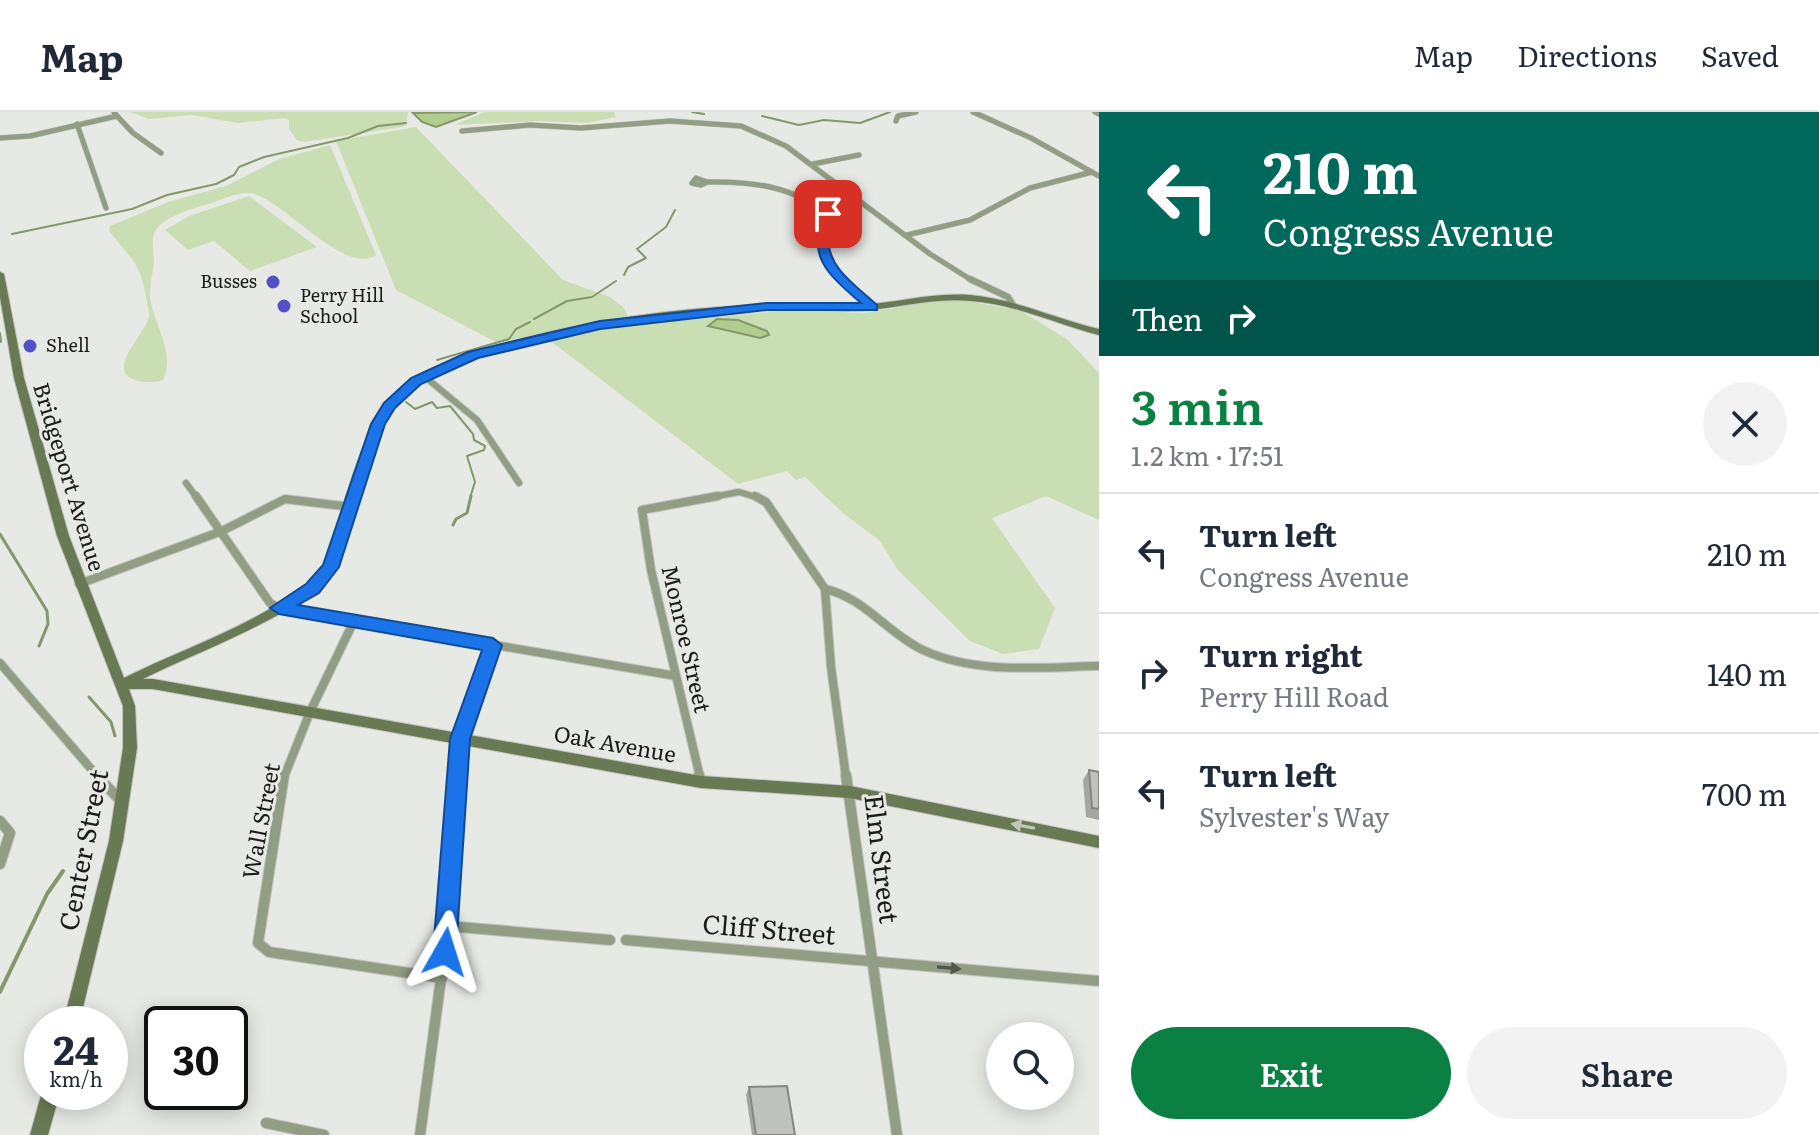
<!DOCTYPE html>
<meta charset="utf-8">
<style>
:root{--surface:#fff;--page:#f2f2f3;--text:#1f2937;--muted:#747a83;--line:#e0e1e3;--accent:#0b8043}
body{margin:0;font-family:Literata,serif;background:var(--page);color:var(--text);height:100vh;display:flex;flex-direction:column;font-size:30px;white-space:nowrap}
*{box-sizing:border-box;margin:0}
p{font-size:26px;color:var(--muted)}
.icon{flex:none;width:44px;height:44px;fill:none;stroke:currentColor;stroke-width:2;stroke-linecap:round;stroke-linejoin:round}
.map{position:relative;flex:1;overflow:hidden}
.details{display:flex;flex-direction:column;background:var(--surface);width:720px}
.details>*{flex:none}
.guide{background:#00695c;color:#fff;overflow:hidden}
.buttons{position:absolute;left:986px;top:910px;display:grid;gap:16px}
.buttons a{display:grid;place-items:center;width:88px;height:88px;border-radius:50%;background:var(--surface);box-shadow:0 4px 20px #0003;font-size:40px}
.speed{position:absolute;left:24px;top:894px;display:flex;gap:16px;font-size:40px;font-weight:700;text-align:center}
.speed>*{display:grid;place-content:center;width:104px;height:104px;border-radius:50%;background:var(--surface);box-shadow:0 4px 20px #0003;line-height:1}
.speed small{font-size:20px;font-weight:400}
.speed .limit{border:4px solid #111;border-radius:12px;background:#fff;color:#111}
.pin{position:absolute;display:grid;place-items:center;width:68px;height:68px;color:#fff;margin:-34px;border-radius:16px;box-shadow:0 4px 12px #0006}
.me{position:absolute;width:88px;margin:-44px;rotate:6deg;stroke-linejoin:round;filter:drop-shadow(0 0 6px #0008)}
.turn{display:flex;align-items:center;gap:28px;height:168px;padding:0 32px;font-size:36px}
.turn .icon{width:104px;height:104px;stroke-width:2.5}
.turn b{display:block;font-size:56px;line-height:68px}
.then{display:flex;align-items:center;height:76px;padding:0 32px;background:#0003;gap:16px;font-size:30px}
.round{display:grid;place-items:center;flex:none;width:84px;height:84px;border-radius:42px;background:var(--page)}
.overview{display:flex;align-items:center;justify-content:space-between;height:136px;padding:0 32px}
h1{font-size:48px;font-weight:600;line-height:60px;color:var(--accent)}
.action{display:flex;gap:16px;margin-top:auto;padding:16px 32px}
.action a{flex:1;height:92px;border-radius:48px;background:var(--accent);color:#fff;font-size:32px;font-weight:600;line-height:92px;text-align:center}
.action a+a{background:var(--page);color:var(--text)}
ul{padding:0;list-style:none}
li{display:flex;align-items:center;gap:24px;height:120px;padding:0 32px;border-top:2px solid var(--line)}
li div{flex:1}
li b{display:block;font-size:30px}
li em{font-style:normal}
header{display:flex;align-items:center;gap:48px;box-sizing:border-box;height:112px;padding:0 40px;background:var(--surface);border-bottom:2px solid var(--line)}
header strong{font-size:38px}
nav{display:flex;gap:44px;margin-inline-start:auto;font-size:28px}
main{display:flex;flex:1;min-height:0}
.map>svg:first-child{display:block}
</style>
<header>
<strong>Map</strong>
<nav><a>Map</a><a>Directions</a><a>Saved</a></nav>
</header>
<main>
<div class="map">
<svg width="1099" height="1023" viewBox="0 0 1099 1023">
<rect width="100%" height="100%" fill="#e7e9e5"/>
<g fill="#cadeb4">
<path d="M130 0H408L406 13 402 15 304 30 297 28 289 17V8L284 6 238 11 192 3 149 7Z"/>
<path d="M485 0H614L616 5 587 11 539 9 454 13Z"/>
<path d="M416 15 563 168 610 185 624 196 632 213 790 198 865 201 935 189 963 188 1021 199 1068 228 1099 261V408L1046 384 992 406 1055 496 1039 537 1003 542 970 529 897 457 880 429 843 401 805 365 796 368 787 359 738 372 540 221 498 231 396 178 336 29Z"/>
<path d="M330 33 376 143C344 165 280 84 250 81 236 80 221 88 208 92 193 97 156 105 153 126 152 133 154 142 154 150 153 161 149 175 150 186 154 213 176 241 163 268 157 270 152 270 145 270 94 264 152 218 149 202 147 189 144 171 139 159 133 146 118 131 109 119L110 114 168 90 226 74 279 47Z"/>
<path d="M249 84 317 135 250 159 214 129 188 138 165 118 189 104Z"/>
</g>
<g fill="#b0cd8e" stroke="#83986b" stroke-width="2">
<path d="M477 0 436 15 422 10 413 1Z"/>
<path d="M717 207 738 208 767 219 769 223 760 226 708 214Z"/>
</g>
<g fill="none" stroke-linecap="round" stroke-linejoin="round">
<g stroke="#83986b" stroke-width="2">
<path d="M692 0 704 2"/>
<path d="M762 4 799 13 824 8 860 11 890 0"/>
<path d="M12 122 132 97 167 83 216 72 234 63 239 55 264 45 348 26 378 14 406 11"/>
<path d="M624 163 628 155 646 146 637 137 666 115 675 98"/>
<path d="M534 207 567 189 592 185 616 169"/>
<path d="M0 221 1 230"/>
<path d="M437 248 509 227 516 217 530 210"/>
<path d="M406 290 415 297 432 290 437 296 450 294 473 322 474 328 485 334 484 338 467 344 475 370 470 386"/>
</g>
<g stroke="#83986b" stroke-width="3">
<path d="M453 413 456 407 467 401 471 384"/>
<path d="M0 422 47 499 48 512 39 534"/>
<path d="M89 585 111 610 115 624"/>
</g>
<path stroke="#83986b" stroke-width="4" d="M0 880 47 782 63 759"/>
<defs>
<g id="street-far3">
<path d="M973 0 1031 26 1099 64"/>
<path d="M1095 0 1099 2"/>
<path d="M117 4 133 21 161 41"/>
<path d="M896 9 898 4 916 0"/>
<path d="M77 12 106 96"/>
<path d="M462 19 530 13 581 16 670 9 741 14 786 34 930 142 973 169"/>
<path d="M0 26 30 24 117 4 114 0"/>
<path d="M813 52 859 43"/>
<path d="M696 66 707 70 701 73 692 71Z"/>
<path d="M707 70C752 69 795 74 830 105 825 135 821 145 845 169"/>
<path d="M907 123 970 108 1030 76 1092 60"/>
</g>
<g id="street-far2">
<path d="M843 167 873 195"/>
<path d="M970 167 1008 185 1013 193"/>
<path d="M424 264 477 308 519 371"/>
<path d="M186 371 197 386"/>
<path d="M707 386 739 380 759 386"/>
</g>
<g id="street-far1">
<path d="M196 384 270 491 279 496 676 564"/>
<path d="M755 384 766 390 825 477"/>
<path d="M79 472 222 419 285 387 351 395"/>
<path d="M825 477 831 555 846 665"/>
<path d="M825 477C865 486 887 521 923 538 977 563 1042 555 1099 554"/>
<path d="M0 551 98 665"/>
<path d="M284 665 310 600 353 511"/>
<path d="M458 665 460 627 493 533"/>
<path d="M700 665 651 458 642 398 718 384"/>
</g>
<g id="street">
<path d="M96 663 121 689"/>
<path d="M284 663 258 831 269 840 442 866"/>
<path d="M699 663 701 670"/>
<path d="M846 663 897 1023"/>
<path d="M0 709 10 721 0 752"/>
<path d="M448 814 610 828"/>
<path d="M626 828 1099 869"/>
<path d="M266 1011 324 1023"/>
<path d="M420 1023 448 814 458 663"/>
</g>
<g id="secondary">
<path d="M0 160 4 162 24 266 69 424 124 566C189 533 276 507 326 454 339 408 362 313 396 280 422 256 461 244 494 234 585 207 682 195 776 192 803 190 829 194 855 193 894 192 931 180 970 183 1015 187 1056 207 1099 217V223C1056 212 1015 192 971 189 932 185 895 197 856 199 830 200 804 196 777 197 681 200 478 220 404 283 376 308 358 380 348 416 344 428 342 445 336 456 312 499 189 543 143 567H153L701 664 850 674 1099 724V736L850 686 701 676 153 577H129L135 594 137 636 123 729 79 912H63L109 729 123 636V594L57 424 14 266 0 185Z"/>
<path d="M42 980H60L48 1023H30Z"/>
</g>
</defs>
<use href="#street-far3" stroke="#c2c4c0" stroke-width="6"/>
<use href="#street-far2" stroke="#c2c4c0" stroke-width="8"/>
<use href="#street-far1" stroke="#c2c4c0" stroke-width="10"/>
<use href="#street" stroke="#c2c4c0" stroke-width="12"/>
<use href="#secondary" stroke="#c2c4c0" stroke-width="2"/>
<use href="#street-far3" stroke="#919e83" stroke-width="5"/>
<use href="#street-far2" stroke="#919e83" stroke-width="6"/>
<use href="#street-far1" stroke="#919e83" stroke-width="8"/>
<use href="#street" stroke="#919e83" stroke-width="10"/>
<use href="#secondary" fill="#687a53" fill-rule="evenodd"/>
</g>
<g fill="#a4a6a3">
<path d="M1089 658 1099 660V708L1086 705 1083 668Z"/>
<path d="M749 975 795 1023H752L746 983Z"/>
</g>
<g fill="#bfc1bd" stroke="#868784" stroke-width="2">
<path d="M1089 658 1099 660V697L1092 696Z"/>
<path d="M787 974 795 1023H756L749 975Z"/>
</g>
<defs><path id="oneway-solid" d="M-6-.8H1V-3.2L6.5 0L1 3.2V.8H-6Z" transform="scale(2)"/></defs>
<use fill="#c1c8b9" href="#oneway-solid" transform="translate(1023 714) rotate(-169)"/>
<use fill="#505649" href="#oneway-solid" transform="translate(949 856) rotate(5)"/>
<path fill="#1a73e8" stroke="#114b97" stroke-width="2" d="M828 99 834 102C837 113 831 116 829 127 826 155 859 176 877 193V198H767L600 217 478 246 421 272 395 296 385 312 339 455 319 481 298 493 493 526 502 533 470 627 456 840 453 848 445 851 436 848 433 840 450 627 482 538 279 502 270 496 306 472 323 453 371 312 384 291 411 266 468 240 600 209 767 191H861C843 175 815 155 818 127 819 117 825 113 822 102Z"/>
<g fill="#5351c8" stroke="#e7e9e5" stroke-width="3">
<circle cx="273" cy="170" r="8"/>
<circle cx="284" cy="194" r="8"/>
<circle cx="30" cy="234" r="8"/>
</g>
<g text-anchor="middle" stroke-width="6" stroke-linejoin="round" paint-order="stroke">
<g font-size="18" fill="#1b1b1a" stroke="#e7e9e5" text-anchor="start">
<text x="257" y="176" text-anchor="end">Busses</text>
<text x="300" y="190">Perry Hill<tspan x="300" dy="21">School</tspan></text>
<text x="46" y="240">Shell</text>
</g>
<g font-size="22" fill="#1b1b1a" stroke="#e7e9e5">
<text transform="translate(69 365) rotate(73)" y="8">Bridgeport Avenue</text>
<text transform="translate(686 527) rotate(77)" y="8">Monroe Street</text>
<text transform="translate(615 632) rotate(10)" y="8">Oak Avenue</text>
<text transform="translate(261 709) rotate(-79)" y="8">Wall Street</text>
</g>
<g font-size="26" fill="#1b1b1a" stroke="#e7e9e5">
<text transform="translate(84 738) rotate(-79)" y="9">Center Street</text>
<text transform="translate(881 747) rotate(83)" y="9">Elm Street</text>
<text transform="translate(769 818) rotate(5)" y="9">Cliff Street</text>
</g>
</g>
</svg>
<div class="buttons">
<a><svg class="icon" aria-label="search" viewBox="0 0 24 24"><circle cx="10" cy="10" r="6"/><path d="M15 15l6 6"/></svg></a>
</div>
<div class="speed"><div>24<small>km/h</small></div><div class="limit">30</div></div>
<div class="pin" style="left:828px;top:102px;background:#d93025"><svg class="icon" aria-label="arrive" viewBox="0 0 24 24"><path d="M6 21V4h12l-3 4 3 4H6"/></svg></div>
<svg class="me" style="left:445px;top:840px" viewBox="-20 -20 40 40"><path d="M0-17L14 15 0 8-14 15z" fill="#1a73e8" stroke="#fff" stroke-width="4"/></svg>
</div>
<section class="details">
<div class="guide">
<div class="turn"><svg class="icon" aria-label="left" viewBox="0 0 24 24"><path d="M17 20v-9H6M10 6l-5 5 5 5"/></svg><div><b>210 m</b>Congress Avenue</div></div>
<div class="then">Then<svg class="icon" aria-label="right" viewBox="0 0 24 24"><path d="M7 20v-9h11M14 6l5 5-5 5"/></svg></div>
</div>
<div class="overview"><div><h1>3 min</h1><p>1.2 km · 17:51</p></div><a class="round"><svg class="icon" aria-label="close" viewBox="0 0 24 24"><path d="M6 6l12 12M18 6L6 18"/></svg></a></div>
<ul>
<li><svg class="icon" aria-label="left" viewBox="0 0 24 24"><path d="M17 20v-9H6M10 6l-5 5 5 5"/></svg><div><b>Turn left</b><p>Congress Avenue</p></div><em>210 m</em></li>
<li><svg class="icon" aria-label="right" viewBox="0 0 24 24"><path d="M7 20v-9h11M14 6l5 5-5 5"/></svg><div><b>Turn right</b><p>Perry Hill Road</p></div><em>140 m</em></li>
<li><svg class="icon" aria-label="left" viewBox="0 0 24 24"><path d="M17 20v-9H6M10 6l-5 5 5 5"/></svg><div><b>Turn left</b><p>Sylvester's Way</p></div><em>700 m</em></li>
</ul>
<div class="action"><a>Exit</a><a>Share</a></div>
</section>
</main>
